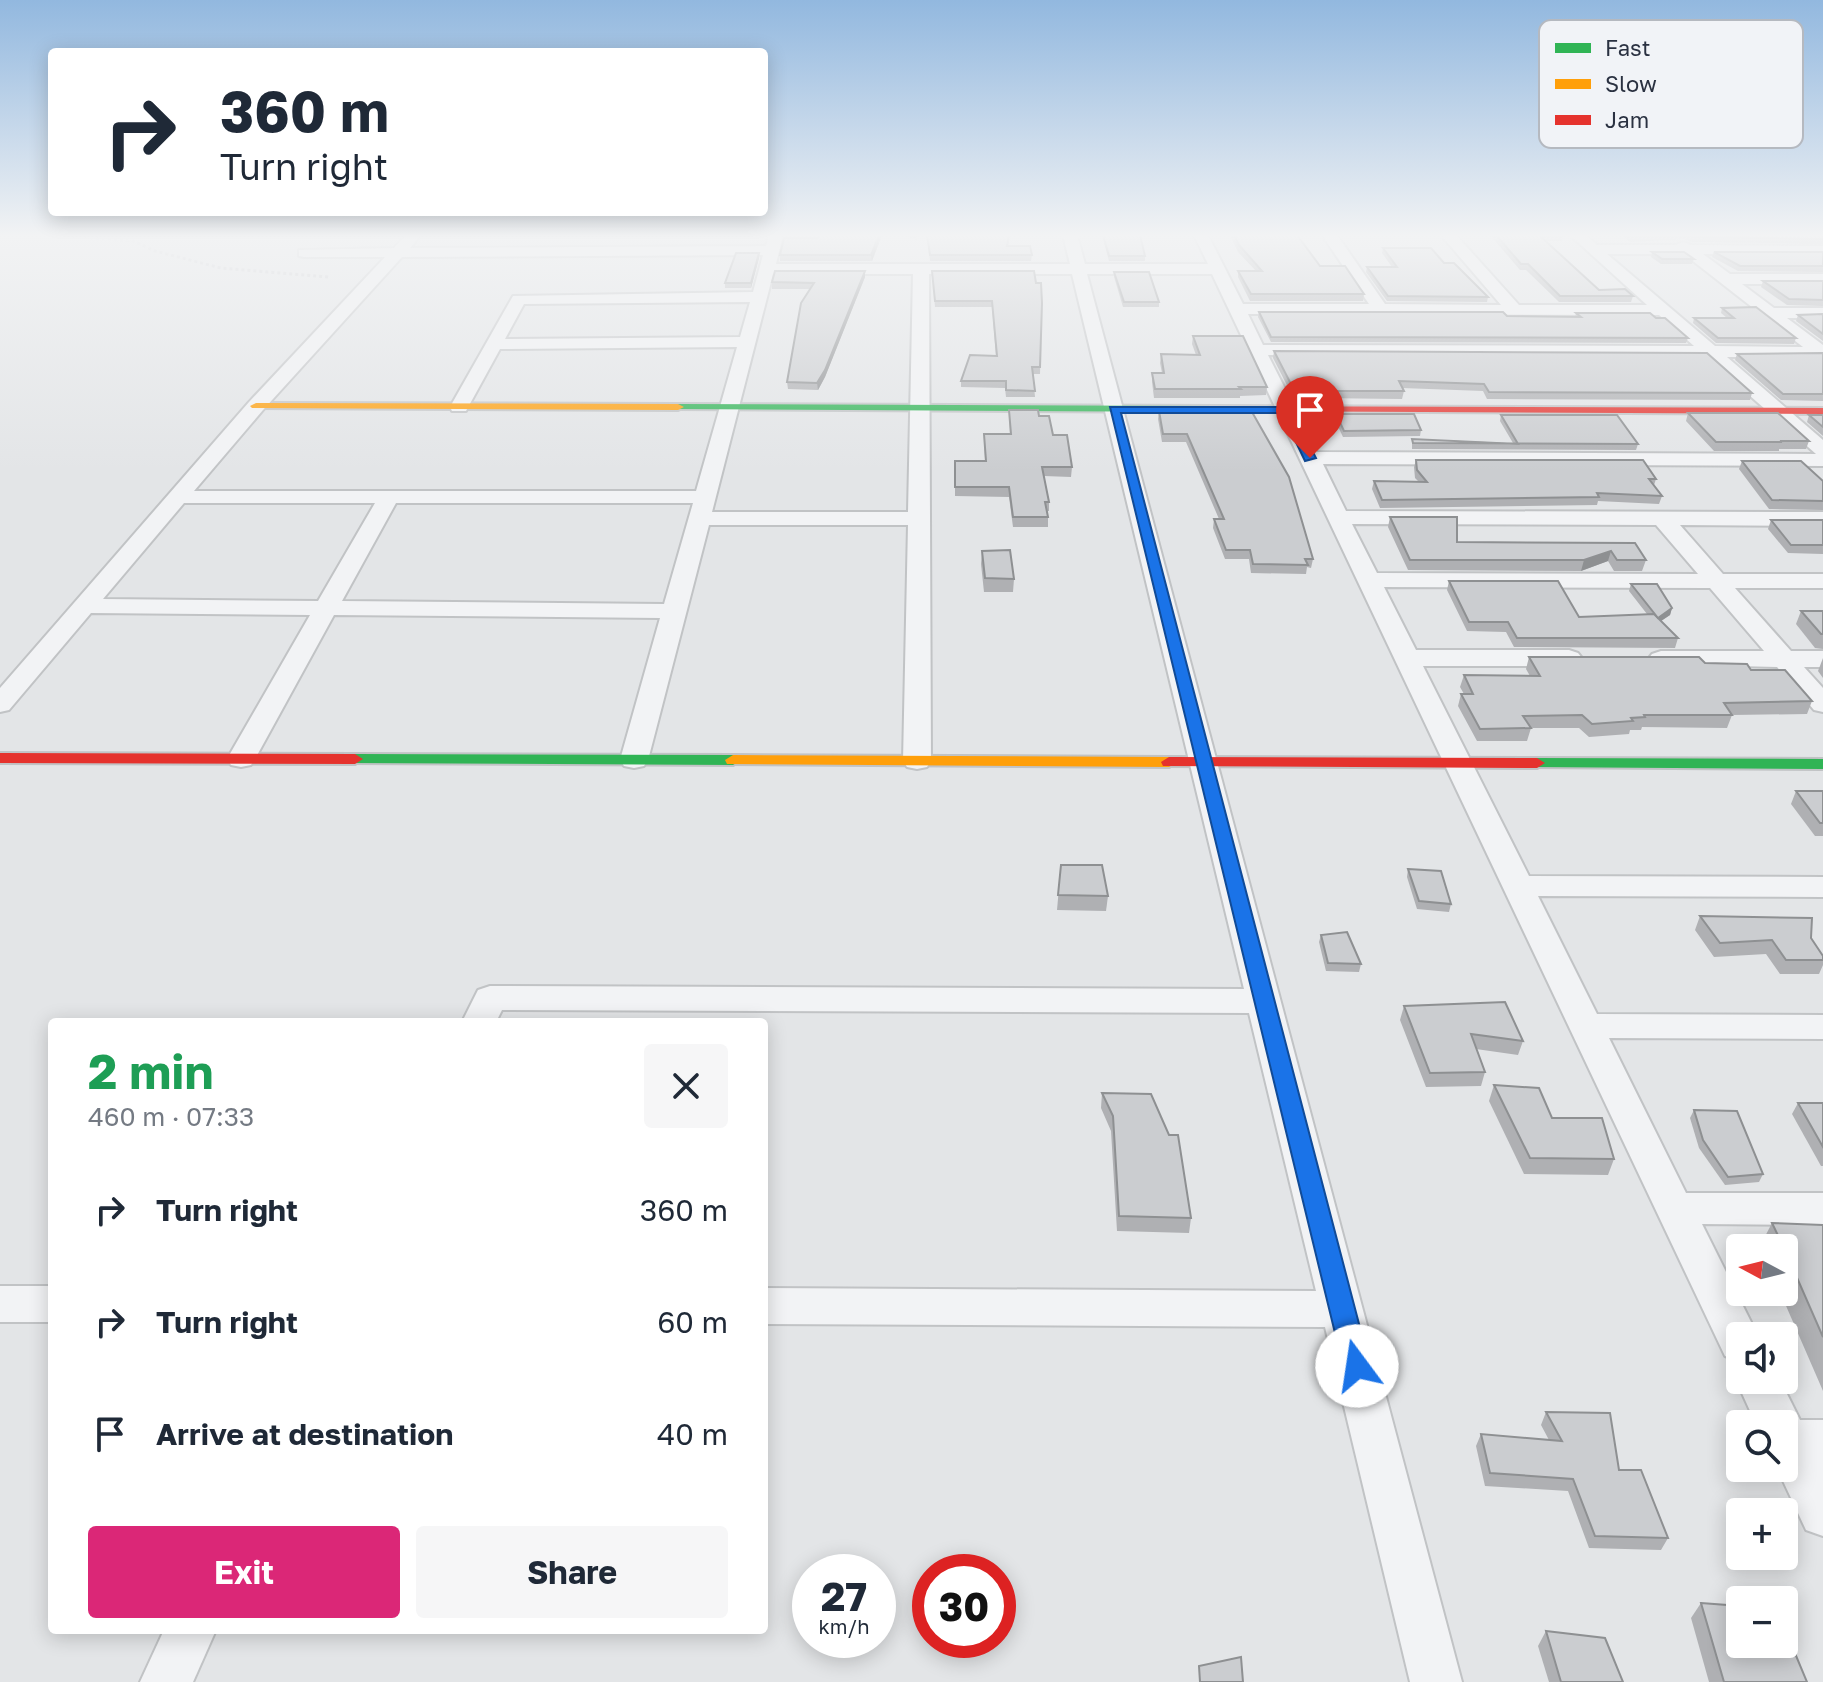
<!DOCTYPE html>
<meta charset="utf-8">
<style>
:root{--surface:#fff;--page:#f6f6f7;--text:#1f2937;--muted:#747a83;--accent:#db2777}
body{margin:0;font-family:"Golos Text",sans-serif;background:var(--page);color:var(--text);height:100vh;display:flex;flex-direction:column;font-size:30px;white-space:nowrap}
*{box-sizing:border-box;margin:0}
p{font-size:26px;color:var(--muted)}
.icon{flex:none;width:44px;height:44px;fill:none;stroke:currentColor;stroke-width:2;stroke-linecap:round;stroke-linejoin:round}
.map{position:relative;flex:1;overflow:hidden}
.details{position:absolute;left:48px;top:1018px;width:720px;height:616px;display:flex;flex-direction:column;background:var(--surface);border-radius:8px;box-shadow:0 4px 20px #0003}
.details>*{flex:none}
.banner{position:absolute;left:48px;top:48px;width:720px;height:168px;border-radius:8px;box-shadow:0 4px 20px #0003;background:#fff;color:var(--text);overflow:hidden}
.needle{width:52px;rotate:277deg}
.fabs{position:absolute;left:1726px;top:1234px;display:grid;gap:16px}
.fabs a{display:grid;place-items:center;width:72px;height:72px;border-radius:8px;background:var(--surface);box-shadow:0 4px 20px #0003;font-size:40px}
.speed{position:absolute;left:792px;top:1554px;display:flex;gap:16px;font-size:40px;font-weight:700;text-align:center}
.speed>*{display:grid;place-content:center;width:104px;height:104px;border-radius:50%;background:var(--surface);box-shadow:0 4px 20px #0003;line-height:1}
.speed small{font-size:20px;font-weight:400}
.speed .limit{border:12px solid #d22;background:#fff;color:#111}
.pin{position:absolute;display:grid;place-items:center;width:68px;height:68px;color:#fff;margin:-82px -34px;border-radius:50% 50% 50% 0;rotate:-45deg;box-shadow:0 0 8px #0007}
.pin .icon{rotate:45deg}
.me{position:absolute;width:88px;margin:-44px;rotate:346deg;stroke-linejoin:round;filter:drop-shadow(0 0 6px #0008)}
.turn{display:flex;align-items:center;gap:28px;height:168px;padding:0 40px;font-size:36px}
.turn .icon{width:104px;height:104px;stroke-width:2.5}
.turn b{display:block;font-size:56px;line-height:68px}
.round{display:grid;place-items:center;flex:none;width:84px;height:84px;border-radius:8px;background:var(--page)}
.head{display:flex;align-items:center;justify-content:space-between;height:136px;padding:0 40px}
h1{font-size:48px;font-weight:700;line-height:60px;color:#1e9e55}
.action{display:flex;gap:16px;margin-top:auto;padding:16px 40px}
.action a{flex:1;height:92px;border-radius:8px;background:var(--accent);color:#fff;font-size:32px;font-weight:700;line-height:92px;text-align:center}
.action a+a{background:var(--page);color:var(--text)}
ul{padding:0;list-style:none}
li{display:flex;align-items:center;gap:24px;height:112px;padding:0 40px}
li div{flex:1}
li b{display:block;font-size:30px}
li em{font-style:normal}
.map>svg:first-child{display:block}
</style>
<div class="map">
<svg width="1823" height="1682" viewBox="0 0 1823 1682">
<rect width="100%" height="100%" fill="#e3e5e7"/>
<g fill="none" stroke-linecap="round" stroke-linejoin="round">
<defs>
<g id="street">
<path d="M406 235H421L410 248 766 246 769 235H783L776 264H1070L1063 235H1077L1085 264H1208L1194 235H1208L1243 304H1369L1322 235H1337L1385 304 1501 305 1441 235H1456L1519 305H1647L1570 235H1586L1597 245H1676L1683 242 1691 245 1823 246V254H1703L1730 274H1823V284H1742L1774 308H1823V318H1787L1823 345V357H1727L1823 440V466L1323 464 1346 511 1823 512V526L1680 525 1723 574H1823V588H1735L1791 651H1823V667H1804L1823 688V712L1814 710 1777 667 1652 664 1648 659 1652 654 1661 651H1764L1710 588 1384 587 1416 650H1569L1578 653 1582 658 1578 663 1569 666H1423L1529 876 1823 877V897L1538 896 1597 1014 1823 1015V1039L1609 1038 1686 1193H1823V1225L1702 1224 1758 1336H1740V1361L1725 1356 1212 274H1087L1462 1682H1410L1325 1327 764 1324V1288L1316 1291 1249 1013 502 1010 496 1022H462L478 990 490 986 1244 989 1072 274H929L931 761 927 767 917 769 907 767 903 761 908 525H709L648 760 644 766 634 768 624 766 620 760 660 618 334 615 255 759 251 765 241 767 231 765 227 759 310 615 91 613 9 710 0 712V688L249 402 385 257H304L299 256V250L394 248ZM1607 254H1684L1803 347 1715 346ZM763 255 753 292 513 296 450 407 452 411H466L500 349 737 347 696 491H194L263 410 402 257ZM773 274H913L908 512H712ZM750 302 740 337 505 339 524 304ZM1248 314 1659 315 1694 346 1263 345ZM1268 355 1706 357 1816 454 1317 452ZM184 503H375L318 601 103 599ZM396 503H693L664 604 342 601ZM1352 524 1656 525 1698 574 1377 573Z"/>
<rect x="0" y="1286" width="52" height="36"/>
<path d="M1740 1372V1380H1780L1800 1420H1823V1536L1806 1530 1777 1468H1784V1424H1756L1736 1380Z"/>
<path d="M164 1630H216L193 1682H140Z"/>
</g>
<g id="fast">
<path d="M678 404 1217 406 1223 409 1217 412 674 409V405Z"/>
<path d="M355 754 733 755 741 760 733 765 349 763 347 759 349 755Z"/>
<path d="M1537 758 1823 759V769L1531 767 1529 763 1531 759Z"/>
</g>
<g id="slow">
<path d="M256 403 678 404 684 407 678 410 252 408 250 406Z"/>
<path d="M733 755 1169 757 1177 762 1169 767 727 764 725 760Z"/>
</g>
<g id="jam">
<path d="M1217 406 1823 408V414L1213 411 1211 409Z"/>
<path d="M0 753 355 754 363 759 355 764 0 763Z"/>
<path d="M1169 757 1537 758 1545 763 1537 768 1163 766 1161 762Z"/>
</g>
</defs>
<use href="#street" stroke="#c1c3c5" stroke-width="4"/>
<use href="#fast" stroke="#c1c3c5" stroke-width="4"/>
<use href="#slow" stroke="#c1c3c5" stroke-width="4"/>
<use href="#jam" stroke="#c1c3c5" stroke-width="4"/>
<path stroke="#c5c6cb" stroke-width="3" stroke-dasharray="3 3" stroke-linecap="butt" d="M54 235 133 241 155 251 221 268 329 277"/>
<use href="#street" fill="#f2f3f5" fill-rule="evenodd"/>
<use href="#fast" fill="#30b455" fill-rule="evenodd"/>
<use href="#slow" fill="#ff9f0a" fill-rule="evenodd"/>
<use href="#jam" fill="#e5322d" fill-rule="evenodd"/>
</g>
<g fill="#afb0b3">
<path d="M882 235 872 261H780V255L818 238Z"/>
<path d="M901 235H918L917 240Z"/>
<path d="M927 235H1010L1008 246 1032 255 1031 261H930Z"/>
<path d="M1102 235H1140L1145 256V261H1109Z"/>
<path d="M1230 235H1297L1320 266 1364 294 1363 301H1250L1238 277V271H1256L1238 252Z"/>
<path d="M1490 235H1563L1562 241H1545L1599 290 1633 296 1631 302H1559L1526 270H1520Z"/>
<path d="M1621 235H1823V244L1692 242 1684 239 1630 242Z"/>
<path d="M1383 248 1444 263 1488 297 1487 302 1387 301 1366 272 1367 267H1392L1382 253Z"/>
<path d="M1652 252 1694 259 1692 264H1661L1651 257Z"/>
<path d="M1714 252H1823V272L1738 271 1712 257Z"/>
<path d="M759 253V258L751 288H725V283Z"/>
<path d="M865 271V277L825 377 818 390 788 389 787 382 810 289H772V282Z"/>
<path d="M932 271 1036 283 1042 303 1040 374H1033L1035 397H1006L1005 388 961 387V381L996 356 992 307H935Z"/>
<path d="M1114 272 1159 302V307H1123L1114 277Z"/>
<path d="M1763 281H1823V306L1787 305 1761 287Z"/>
<path d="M1722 308 1796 338 1794 344 1716 343 1693 323 1694 318H1727L1721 313Z"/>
<path d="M1259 312 1575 317 1576 313 1656 318 1688 338 1686 343 1271 342 1258 317Z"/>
<path d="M1823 314V341L1796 321 1798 315Z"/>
<path d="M1193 336 1267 387 1266 395 1240 396V398H1154L1152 382V373H1162L1160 363 1161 354 1196 355 1192 344Z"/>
<path d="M1274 351 1752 393 1750 400 1487 399 1483 391 1402 388 1404 391 1402 399 1315 398V395H1292L1273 358Z"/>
<path d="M1823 353V401L1781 400 1735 360 1737 354Z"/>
<path d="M1009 410 1039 416 1053 435 1072 467 1071 477 1044 476 1049 502V511H1047L1048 517V527H1013L1009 497 955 496V461H985L984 434H1010Z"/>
<path d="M1159 411 1252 412 1313 559 1311 568 1307 567 1306 574 1251 573 1249 559H1225L1213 528 1214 519H1219L1186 442H1162L1158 419Z"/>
<path d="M1688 413 1809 441 1806 449H1779V451H1714L1686 421Z"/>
<path d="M1336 414 1421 430 1420 436 1343 437 1335 420Z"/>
<path d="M1501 415 1638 444 1636 450 1412 449V439L1513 443 1500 421Z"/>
<path d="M1809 415H1823V436L1807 422Z"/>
<path d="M1416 460 1656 479 1654 485 1662 496 1659 504 1598 501 1597 505 1380 508 1372 489 1374 481 1419 482 1415 478 1414 467Z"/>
<path d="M1742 461 1823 481V510L1769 509 1739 469Z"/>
<path d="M1390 517 1457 542 1635 543 1646 560 1642 571H1614L1608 561 1581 571 1408 570 1388 527Z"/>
<path d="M1771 520H1823V554L1788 553 1768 529Z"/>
<path d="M982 551 1014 579 1013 592H984L981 564Z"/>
<path d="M1449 581 1579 617 1647 614 1629 591 1631 584 1672 608 1670 615 1661 621 1678 638 1675 648 1514 647 1506 632 1467 631 1447 590Z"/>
<path d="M1801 611H1823V649L1815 648 1796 624Z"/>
<path d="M1529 657 1705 663 1751 670 1812 701 1807 714 1732 715 1727 728 1642 727 1641 730H1630L1629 734 1589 737 1579 728H1531L1527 741H1477L1458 706 1461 694H1464L1460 687 1464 675 1530 676 1526 669Z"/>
<path d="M1823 658V678L1818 671Z"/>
<path d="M1796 791H1823V836H1815L1791 804Z"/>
<path d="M1061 865 1108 896 1106 911 1057 910Z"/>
<path d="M1408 869 1451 904 1449 912 1417 909 1407 877Z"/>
<path d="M1700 916 1811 938 1823 956V965L1819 974H1780L1766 954 1714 957 1695 930Z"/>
<path d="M1321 935 1361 964 1359 972 1326 971 1319 942Z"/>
<path d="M1404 1006 1523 1041 1518 1055 1476 1049 1485 1072 1481 1086 1426 1087 1400 1020Z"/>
<path d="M1494 1085 1552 1118 1614 1159 1608 1175 1524 1174 1489 1101Z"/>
<path d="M1102 1093 1191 1218 1189 1233 1117 1231 1111 1131 1101 1108Z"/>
<path d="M1798 1103H1823V1166H1821L1792 1114Z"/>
<path d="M1694 1110 1763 1174 1759 1182 1725 1185 1699 1148 1690 1118Z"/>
<path d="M1772 1223 1823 1225V1391L1780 1292H1784V1248H1761L1760 1246Z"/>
<path d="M1546 1412 1619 1470 1668 1538 1661 1550 1589 1548 1568 1491 1485 1486 1476 1446 1481 1434 1549 1440 1541 1425Z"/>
<path d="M1701 1603 1807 1682H1709L1691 1618Z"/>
<path d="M1546 1631 1623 1682H1549L1538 1646Z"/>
</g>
<g fill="#8e9092">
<path d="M879 235H882L872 261 871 255Z"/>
<path d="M759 253V258L751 288V283Z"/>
<path d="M865 271V277L825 377 818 390 817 383Z"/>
<path d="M1611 551 1608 561 1581 571 1584 560Z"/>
<path d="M1672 608 1670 615 1655 625 1658 618Z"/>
</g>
<g fill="#cbcdd0" stroke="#8e9092" stroke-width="2">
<path d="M819 235H879L871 255H780L784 238H818Z"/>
<path d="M927 235H1009L1007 246H1030L1032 255H930Z"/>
<path d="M1103 235H1140L1145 256H1109Z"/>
<path d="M1234 235H1297L1320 266H1345L1364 294H1251L1238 271H1262L1239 245Z"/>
<path d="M1496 235H1539L1599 290 1625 289 1633 296H1560L1528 264H1521Z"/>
<path d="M1690 235H1823V239L1693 237Z"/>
<path d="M1383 248H1431L1444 263H1454L1488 297 1388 296 1367 267H1397Z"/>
<path d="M1652 252H1684L1694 259H1662Z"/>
<path d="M1714 252H1823V266H1740Z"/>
<path d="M736 253H759L751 283H725Z"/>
<path d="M775 271H865L825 370 817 383 787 382 801 303 814 283 772 282Z"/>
<path d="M932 271H1034L1036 283H1041L1042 303 1040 367H1032L1035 391 1006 390V381H961L970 355 997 356 992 301H935Z"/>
<path d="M1114 272H1149L1159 302H1124Z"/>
<path d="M1763 281H1823V300L1789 299Z"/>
<path d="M1756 307 1796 338H1718L1694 318H1734L1722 308Z"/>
<path d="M1259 312H1503L1507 316 1581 317 1576 313H1650L1656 318H1665L1688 338 1271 337Z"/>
<path d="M1823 314V334L1798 315Z"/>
<path d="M1193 336H1243L1267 387H1239L1241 389H1155L1152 373H1164L1161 354 1200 355Z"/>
<path d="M1274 351 1707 353 1752 393 1489 392 1484 384 1399 381 1404 391H1316V388H1293Z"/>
<path d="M1823 353V394H1783L1737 354Z"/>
<path d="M1009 410H1038L1039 416H1049L1053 435H1067L1072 467H1042L1049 502H1045L1048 517H1013L1009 487H955V461H986L984 434H1011Z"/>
<path d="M1159 411 1252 412 1289 477 1313 559H1305L1308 565 1253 564 1250 550H1226L1214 519H1224L1187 434H1163Z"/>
<path d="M1688 413H1778L1809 441H1780L1782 442H1716Z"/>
<path d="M1336 414H1414L1421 430 1344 431Z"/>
<path d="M1501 415H1617L1638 444 1413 443 1412 439 1518 444Z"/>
<path d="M1809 415H1823V427Z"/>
<path d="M1416 460H1643L1656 479H1649L1662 496 1597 493 1599 497 1382 500 1374 481 1427 482 1417 470Z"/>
<path d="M1742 461H1801L1823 481V501L1772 500Z"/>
<path d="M1390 517H1457V542L1635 543 1646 560H1617L1611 551 1584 560H1410Z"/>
<path d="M1771 520H1823V545H1791Z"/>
<path d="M1010 550 1014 579 985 578 982 551Z"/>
<path d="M1449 581H1558L1579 617 1654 614 1678 638H1517L1508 622H1469Z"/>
<path d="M1631 584H1657L1672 608 1658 618Z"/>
<path d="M1801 611H1823V634H1821Z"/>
<path d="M1529 657H1699L1705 663 1747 664 1751 670H1785L1812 701 1724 703 1732 715H1644L1645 717 1631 718 1633 721 1592 724 1582 715 1523 716 1531 728 1480 729 1461 694H1473L1464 675 1540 676Z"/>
<path d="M1796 791H1823V823H1820Z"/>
<path d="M1061 865H1102L1108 896 1058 895Z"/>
<path d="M1408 869 1441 871 1451 904 1419 901Z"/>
<path d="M1700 916 1812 918 1811 938 1823 956V960H1786L1772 940 1720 943Z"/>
<path d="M1347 932 1361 964 1328 963 1321 935Z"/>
<path d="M1505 1002 1523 1041 1471 1034 1485 1072 1430 1073 1404 1006Z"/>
<path d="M1494 1085 1539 1088 1552 1118H1602L1614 1159 1530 1158Z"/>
<path d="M1102 1093 1151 1094 1169 1135H1178L1191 1218 1119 1216 1113 1116Z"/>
<path d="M1798 1103H1823V1147Z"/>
<path d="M1694 1110 1737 1111 1763 1174 1728 1177 1703 1140Z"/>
<path d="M1772 1223 1823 1225V1337L1784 1248Z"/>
<path d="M1546 1412 1610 1413 1619 1470H1641L1668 1538 1595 1536 1573 1479 1490 1473 1481 1434 1562 1441Z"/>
<path d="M1701 1603 1740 1606V1644H1784V1627L1807 1682H1724Z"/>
<path d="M1546 1631 1605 1638 1623 1682H1561Z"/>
<path d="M1241 1657 1243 1682H1200L1199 1666Z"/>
</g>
<linearGradient id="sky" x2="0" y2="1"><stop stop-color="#92b8df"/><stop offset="0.5" stop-color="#f2f3f4"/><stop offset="1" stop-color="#f2f3f4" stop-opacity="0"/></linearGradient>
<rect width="1823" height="471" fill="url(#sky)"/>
<path fill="#1a73e8" stroke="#114b97" stroke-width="2" d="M1110 407H1290L1316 458 1305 461 1282 413H1121L1370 1366 1366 1375 1357 1378 1347 1375 1343 1366Z"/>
<rect x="1539" y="20" width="264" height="128" rx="12" fill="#f1f3f7" stroke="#b5b9c0" stroke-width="2"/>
<rect x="1555" y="43" width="36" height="10" fill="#30b455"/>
<rect x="1555" y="79" width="36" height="10" fill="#ff9f0a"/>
<rect x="1555" y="115" width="36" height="10" fill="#e5322d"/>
<g font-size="22" fill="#2a3141">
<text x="1605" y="56">Fast</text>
<text x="1605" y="92">Slow</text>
<text x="1605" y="128">Jam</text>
</g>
</svg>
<div class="fabs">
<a><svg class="needle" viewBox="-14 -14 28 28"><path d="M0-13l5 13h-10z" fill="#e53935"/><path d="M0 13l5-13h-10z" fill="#747a83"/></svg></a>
<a><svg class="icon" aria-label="sound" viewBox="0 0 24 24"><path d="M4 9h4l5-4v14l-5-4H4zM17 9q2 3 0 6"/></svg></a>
<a><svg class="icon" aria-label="search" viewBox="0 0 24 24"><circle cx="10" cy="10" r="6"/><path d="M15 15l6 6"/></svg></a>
<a>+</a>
<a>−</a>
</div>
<div class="speed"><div>27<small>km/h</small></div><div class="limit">30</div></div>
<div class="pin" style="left:1310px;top:458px;background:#d93025"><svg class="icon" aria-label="arrive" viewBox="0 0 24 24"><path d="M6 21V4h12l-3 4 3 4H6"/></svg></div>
<svg class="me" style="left:1357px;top:1366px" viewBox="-20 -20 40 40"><circle r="19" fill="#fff"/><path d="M0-13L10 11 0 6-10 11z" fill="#1a73e8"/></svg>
<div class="banner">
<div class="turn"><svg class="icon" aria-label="right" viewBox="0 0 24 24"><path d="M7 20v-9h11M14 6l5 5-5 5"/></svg><div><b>360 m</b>Turn right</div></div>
</div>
<section class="details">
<div class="head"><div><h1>2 min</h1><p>460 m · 07:33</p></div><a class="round"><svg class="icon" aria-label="close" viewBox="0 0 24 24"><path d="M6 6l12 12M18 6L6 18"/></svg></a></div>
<ul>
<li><svg class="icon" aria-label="right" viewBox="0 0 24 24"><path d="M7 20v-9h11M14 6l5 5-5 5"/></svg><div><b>Turn right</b></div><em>360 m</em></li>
<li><svg class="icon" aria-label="right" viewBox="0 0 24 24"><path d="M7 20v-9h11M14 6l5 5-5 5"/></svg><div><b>Turn right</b></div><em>60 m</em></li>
<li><svg class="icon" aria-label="arrive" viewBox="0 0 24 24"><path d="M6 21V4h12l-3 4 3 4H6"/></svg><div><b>Arrive at destination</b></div><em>40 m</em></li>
</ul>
<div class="action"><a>Exit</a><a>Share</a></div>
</section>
</div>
